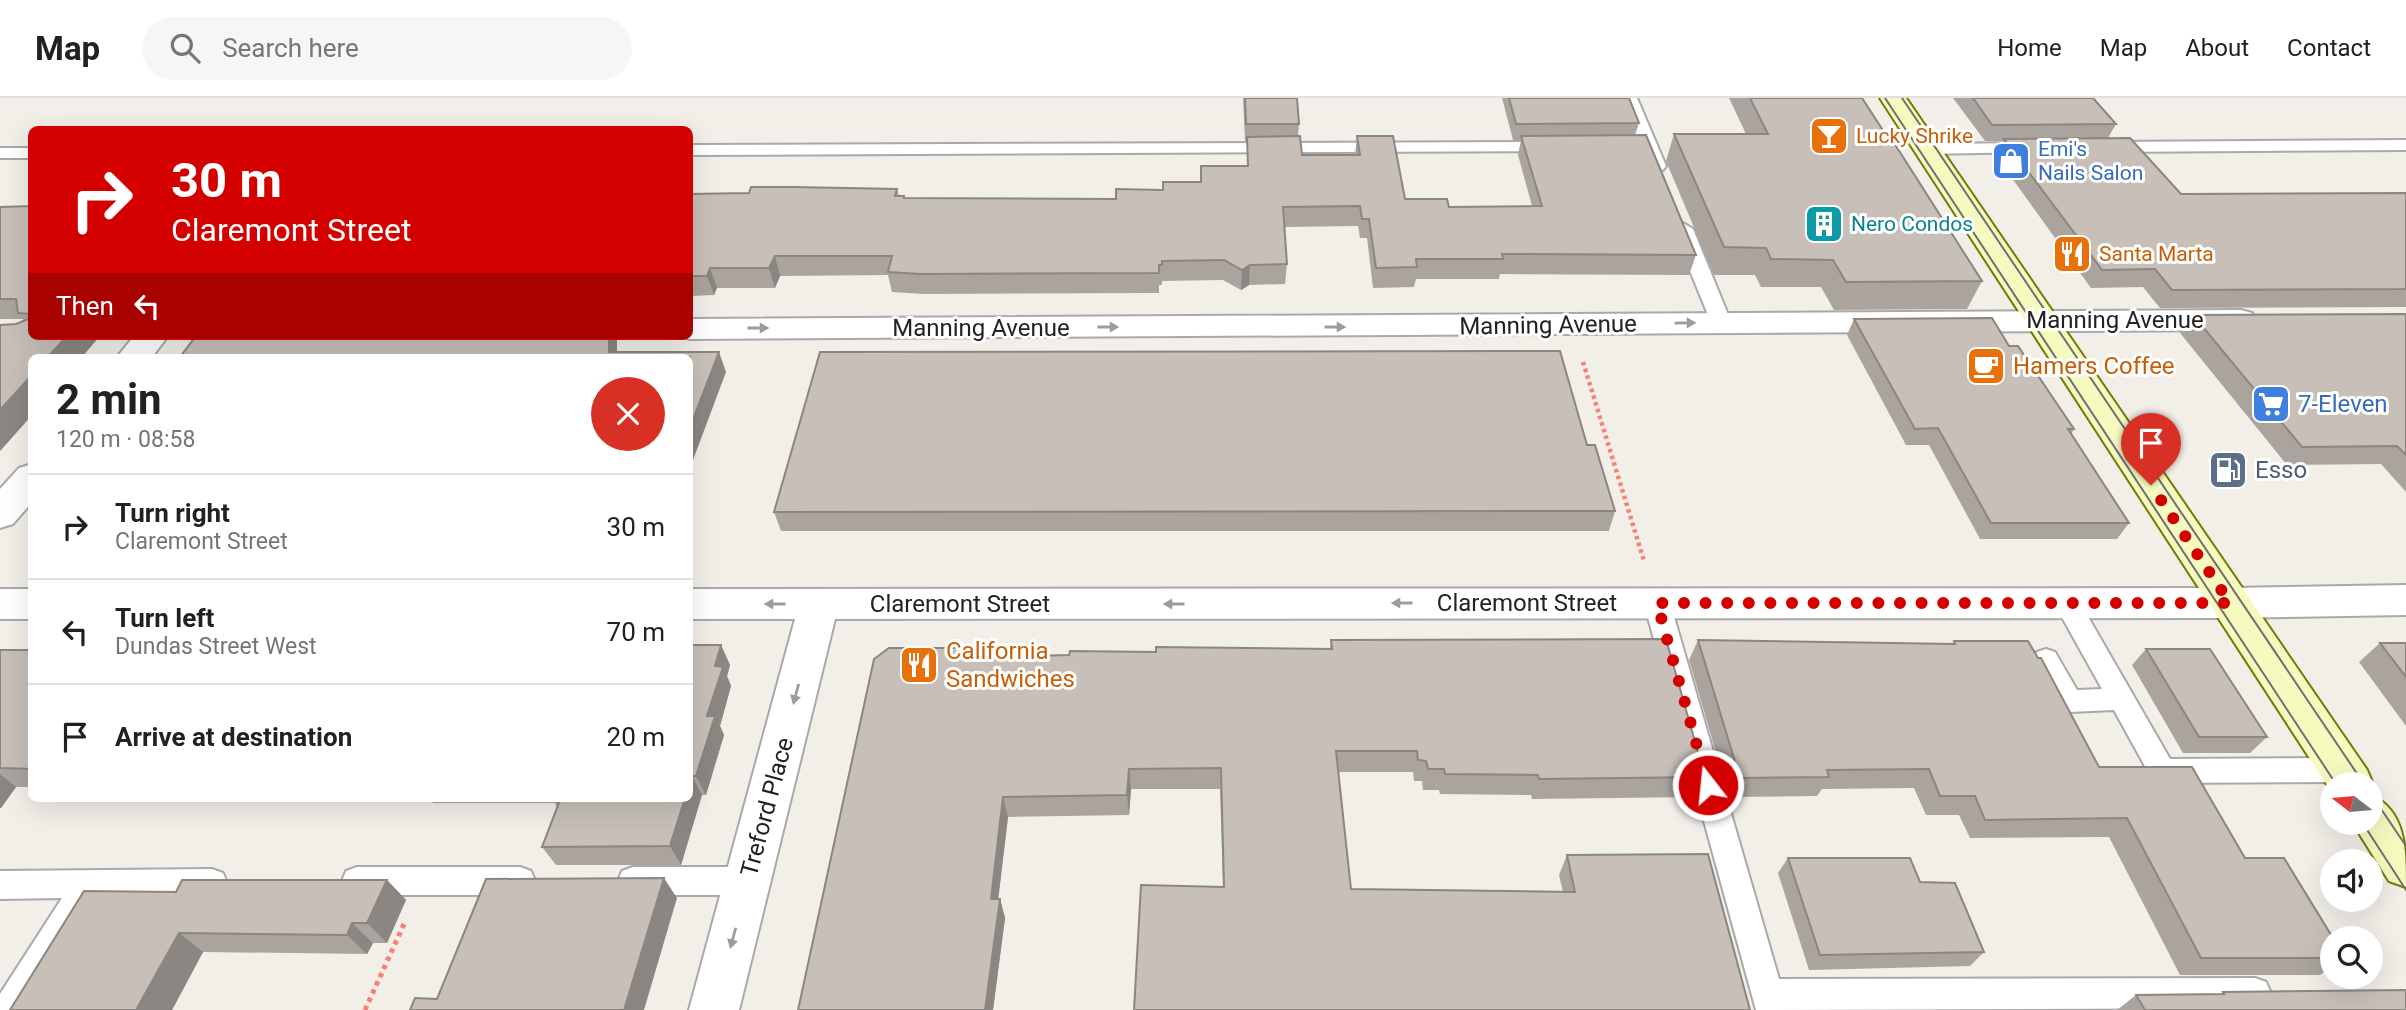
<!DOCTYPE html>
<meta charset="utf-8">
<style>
:root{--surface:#fff;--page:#f6f6f6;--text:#202124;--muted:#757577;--line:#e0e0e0}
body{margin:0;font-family:Roboto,sans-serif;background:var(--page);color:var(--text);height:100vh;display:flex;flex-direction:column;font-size:26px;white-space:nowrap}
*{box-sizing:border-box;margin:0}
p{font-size:23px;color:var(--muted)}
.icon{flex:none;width:38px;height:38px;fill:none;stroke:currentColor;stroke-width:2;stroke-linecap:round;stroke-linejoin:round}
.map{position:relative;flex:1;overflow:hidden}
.drawer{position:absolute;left:28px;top:256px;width:665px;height:448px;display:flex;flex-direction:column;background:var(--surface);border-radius:10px;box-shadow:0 7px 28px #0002}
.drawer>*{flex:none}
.banner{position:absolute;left:28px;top:28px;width:665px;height:214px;border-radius:10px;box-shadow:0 7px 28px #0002;background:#d40000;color:#fff;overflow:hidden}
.needle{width:46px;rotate:286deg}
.controls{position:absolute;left:2320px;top:674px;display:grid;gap:14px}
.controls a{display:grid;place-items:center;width:63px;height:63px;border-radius:50%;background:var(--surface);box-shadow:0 7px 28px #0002;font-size:35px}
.pin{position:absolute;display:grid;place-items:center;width:60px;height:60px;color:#fff;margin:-72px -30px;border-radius:50% 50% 50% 0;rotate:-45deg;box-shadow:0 0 7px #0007}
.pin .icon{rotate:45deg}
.me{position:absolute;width:77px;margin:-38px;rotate:344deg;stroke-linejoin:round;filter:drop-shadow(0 0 5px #0008)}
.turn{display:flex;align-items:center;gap:24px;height:147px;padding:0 28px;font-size:32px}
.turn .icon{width:91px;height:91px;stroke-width:2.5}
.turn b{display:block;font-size:49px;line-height:60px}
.then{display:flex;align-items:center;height:66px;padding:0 28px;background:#0003;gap:14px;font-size:26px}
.round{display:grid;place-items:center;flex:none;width:74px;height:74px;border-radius:37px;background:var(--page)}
.headline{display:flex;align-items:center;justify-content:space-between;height:119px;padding:0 28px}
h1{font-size:42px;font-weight:700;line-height:52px}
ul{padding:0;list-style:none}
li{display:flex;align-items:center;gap:21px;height:105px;padding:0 28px;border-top:2px solid var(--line)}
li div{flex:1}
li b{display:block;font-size:26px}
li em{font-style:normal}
header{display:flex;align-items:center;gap:42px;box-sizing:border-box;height:98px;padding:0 35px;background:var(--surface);border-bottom:2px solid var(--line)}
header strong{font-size:33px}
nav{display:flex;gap:38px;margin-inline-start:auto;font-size:24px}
.search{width:490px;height:63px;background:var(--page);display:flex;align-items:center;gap:18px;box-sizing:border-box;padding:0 24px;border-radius:38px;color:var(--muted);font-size:26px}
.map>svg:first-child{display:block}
</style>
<header>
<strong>Map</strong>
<div class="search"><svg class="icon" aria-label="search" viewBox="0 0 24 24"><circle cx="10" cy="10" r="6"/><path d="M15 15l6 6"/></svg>Search here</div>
<nav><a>Home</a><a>Map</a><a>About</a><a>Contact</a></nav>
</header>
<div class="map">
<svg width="2406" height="912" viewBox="0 0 2406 912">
<rect width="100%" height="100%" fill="#f2efe9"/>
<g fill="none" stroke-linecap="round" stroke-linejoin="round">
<defs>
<g id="lane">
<path d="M1621 0H1637L1666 68 1663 72H1651L1648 68Z"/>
<path d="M2406 42V52L2106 54 2097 49 2106 44Z"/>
<path d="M1550 44 1559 49 1556 53 690 57V47Z"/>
<path d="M2031 45 2037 46 2040 50 2037 54 1927 56 1918 51 1927 46Z"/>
<rect x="0" y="50" width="32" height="10"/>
<path d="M1683 125 1693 131 1731 224 1728 229H1714L1711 224 1673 131Z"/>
<path d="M1657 495 1666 498 1670 505 1779 881 2255 880 2266 884 2271 895 2266 906 2255 910 1756 912 1644 505 1648 498Z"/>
<path d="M2067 495 2076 498 2170 661 2342 660 2352 664 2356 672 2352 680 2342 684 2162 685 2152 681 2114 612 2070 614 2060 611 2033 561 2037 554 2046 551 2055 554 2077 592 2102 591 2054 505 2058 498Z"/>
<path d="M357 769H520L531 773 535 783 531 793 520 797H357L346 793 342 783 346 773Z"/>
<path d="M633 769H748L759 773 763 783 759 793 748 797H633L622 793 618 783 622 773Z"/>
<path d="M212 771 223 775 227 785 223 795 212 799 96 800 26 912H0V896L62 800 0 801V773Z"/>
</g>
<g id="street">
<path d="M2241 212 2252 215 2257 222 2252 229 2241 232 690 241 678 238H690V221Z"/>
<path d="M134 238H168L152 259H117Z"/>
<path d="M32 366V404L13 426 0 430V391L19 370Z"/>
<path d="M2406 487V517L2230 520 835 521 739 912H689L795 521H690V491L2230 490Z"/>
<rect x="0" y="491" width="32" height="30"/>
</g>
<g id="secondary">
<path d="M1880 0H1906L2367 672 2373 686 2371 690V686H2333V696Z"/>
<path d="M2371 697C2406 713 2406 751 2406 789L2389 783 2352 724H2371Z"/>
</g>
</defs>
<use href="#lane" stroke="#a9a9a9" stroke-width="4"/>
<use href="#street" stroke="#a9a9a9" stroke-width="4"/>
<use href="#secondary" stroke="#707d05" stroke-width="4"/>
<path stroke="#fa8072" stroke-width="4.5" stroke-dasharray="3.5 3.5" stroke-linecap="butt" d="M1583 264 1644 463"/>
<path stroke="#fa8072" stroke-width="5" stroke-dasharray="4.5 4.5" stroke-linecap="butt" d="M365 912 405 824"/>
<use href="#lane" fill="#fff" fill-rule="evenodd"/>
<use href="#street" fill="#fff" fill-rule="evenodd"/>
<use href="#secondary" fill="#f7fabf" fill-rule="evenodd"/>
<g stroke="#707070" stroke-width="2">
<path d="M1885 0 2336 686"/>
<path d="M1902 0 2364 686"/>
<path d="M2371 696 2406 748"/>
<path d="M2362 724 2406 792"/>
</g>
</g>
<g fill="#aba49e">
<path d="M1243 0H1297L1299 26 1298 38 1302 57H1355L1357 38 1405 101 1449 109 1532 108 1518 57 1521 42H1513L1502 0H1629L1639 25 1635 37 1696 157 1689 177 1500 176 1499 181H1416L1414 189 1373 190 1367 140H1360L1358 128 1284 129 1287 166 1285 186 1249 187 1241 192 1223 182 1162 183V187H1159V195L924 196 892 194 888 177 780 178 775 190H717L714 197 690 198V96L749 95 897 91 899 98H904L905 100 1116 101 1201 84 1247 68V43H1245Z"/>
<path d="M1729 0H1862L1982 183 1967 211 1834 212 1821 189H1761L1755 177H1714L1666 63 1674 36H1746Z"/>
<path d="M1953 0H2093L2116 26 2108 40 2181 96 2406 95V209L2160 210 2143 189 2091 190 1996 58 2003 43H1985Z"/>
<path d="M32 108V317L0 353 16 226 24 223 23 221H0V109Z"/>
<path d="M2406 216V394L2381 366 2287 367 2180 235 2193 217Z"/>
<path d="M1854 221 2009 248 2074 331 2071 336 2129 425 2117 441H1980L1929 347H1906L1847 237Z"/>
<path d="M1587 347 1615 413 1609 433H781L774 414Z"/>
<path d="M1331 542 1705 679 1695 699 1532 701 1531 697 1440 696 1439 692H1423L1422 683H1414L1413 674H1338L1351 791 1563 794 1559 777 1567 757 1750 912 1223 789 1220 691H1131L1129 717 1008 719 998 801H1000L1005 820 993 912 961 560 1156 554 1330 551Z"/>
<path d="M1698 542 1952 546 1954 543 2099 669 2245 760 2333 840V868L2320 877H2180L2109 739 1970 740 1959 717H1926L1914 690 1822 691 1817 698 1729 699 1689 562Z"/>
<path d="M2380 545H2406V628L2359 564Z"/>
<path d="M690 547H721L730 567 727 578 731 588 720 628 724 637 706 697H702L681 767H556L542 749 557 709 555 705H433L429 700H690Z"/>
<path d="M2146 551 2267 639 2250 655H2183L2132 567Z"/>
<path d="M0 552H32V689H16L1 710H0Z"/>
<path d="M1788 760 1920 784 1984 854 1970 868 1809 872 1778 775Z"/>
<path d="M387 782 406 802 387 845H373L367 856 203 854 172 912 176 794Z"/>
<path d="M2223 894 2406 912H2117L2136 897 2220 896Z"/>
</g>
<g fill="#8b8681">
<path d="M775 158 780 178 775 190 769 170Z"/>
<path d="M1250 167 1249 187 1241 192 1242 172Z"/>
<path d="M710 170 717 190 714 197 707 178Z"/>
<path d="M67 238H100L82 259H48Z"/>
<path d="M472 238H493L482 259 471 241Z"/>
<path d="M609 238H617V259L609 254Z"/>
<path d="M719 254 726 274 690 370V329Z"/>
<path d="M32 277V317L0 353V312Z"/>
<path d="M721 547 730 567 727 578 731 588 720 628 724 637 706 697 696 678 715 568Z"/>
<path d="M1129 671 1131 691 1129 717 1127 697Z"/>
<path d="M0 676 16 689 1 710 0 709Z"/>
<path d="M692 678 702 697 681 767 670 748 685 700H690V687Z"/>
<path d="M1003 699 1008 719 996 820 991 801Z"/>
<path d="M664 780 677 800 644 912H624Z"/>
<path d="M387 782 406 802 387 845 367 825Z"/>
<path d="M1000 801 1005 820 993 912H985Z"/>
<path d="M352 825 373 845 367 856 347 837Z"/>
<path d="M179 835 203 854 172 912H136Z"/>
</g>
<g fill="#c7bfb8" stroke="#8b8681" stroke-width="2">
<path d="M1245 0H1297L1299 26H1246Z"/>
<path d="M1509 0H1629L1639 25 1516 26Z"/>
<path d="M1750 0H1862L1886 37H1889L1982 183 1846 184 1833 162 1771 161 1766 150 1724 149 1674 36H1768Z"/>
<path d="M1973 0H2093L2116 26 1992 27Z"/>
<path d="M1646 37 1696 157 1502 156 1503 161H1416L1417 169 1376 170 1369 121H1362L1360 108 1283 109 1287 166 1250 167 1242 172 1224 162 1162 163V167H1159V175L920 176 888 174 892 158H775L769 170H710L707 178H690V96L749 95 751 89H793L897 91 895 98H904V100L1116 101V91L1163 92V84H1201V68H1248L1247 39 1300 38 1302 57H1360L1357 38H1393L1405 101H1447L1449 109 1542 108 1521 38Z"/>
<path d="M2130 40 2181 96 2406 95V191L2172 192 2155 171 2102 172 2004 41Z"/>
<path d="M32 108V216L18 215 16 201H0V109Z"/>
<path d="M2406 216V357L2397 348 2302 349 2193 217Z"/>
<path d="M32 217V238H67L48 259H32V277L0 312V227L16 226 31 220Z"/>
<path d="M1992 220 2009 248H2018L2074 331H2068L2129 425H1991L1938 330 1915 331 1854 221Z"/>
<path d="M196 238H472L471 241 497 240 498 238H609V254H719L690 329V259H180Z"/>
<path d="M1560 253 1587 347H1595L1615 413 774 414 820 254Z"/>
<path d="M1666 541 1705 679 1539 681 1538 677 1445 676 1444 671H1428L1426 663 1418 662 1417 653H1336L1351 791 1575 794 1567 757 1708 756 1750 912H1134L1141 787 1224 789 1221 670 1129 671 1127 697 1003 699 991 801H1000L985 912H798L874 561 889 550H959L958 560 1069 557 1070 553 1156 554V549L1332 551 1331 542Z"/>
<path d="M1698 542 1955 546 1954 543H2028L2038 560H2041L2099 669H2192L2245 760H2284L2333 840V860H2201L2127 720 1985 722 1975 698H1940L1929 671 1827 672 1829 679 1740 680Z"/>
<path d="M2380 545H2406V579Z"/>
<path d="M690 547H721L715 568 723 569 707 618H715L696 678H692L690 687Z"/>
<path d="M2146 551H2210L2267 639H2199Z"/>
<path d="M0 552H32V671L0 670Z"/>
<path d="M553 700H685L670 748 542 749 560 702H553Z"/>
<path d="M1788 760H1910L1920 784 1955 785 1984 854 1820 857Z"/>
<path d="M664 780 624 912H410L415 900 437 901 486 781Z"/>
<path d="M182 782H387L367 825H352L347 837 179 835 136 912H10L84 793 176 794Z"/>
<path d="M2406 892V912H2145L2136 897 2224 896 2223 894Z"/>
</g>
<defs><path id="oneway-solid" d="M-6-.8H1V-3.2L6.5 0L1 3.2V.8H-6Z" transform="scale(1.75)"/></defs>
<g fill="#9c9c9c">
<use href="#oneway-solid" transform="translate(1685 225) rotate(-1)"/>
<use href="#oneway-solid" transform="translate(1108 229)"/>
<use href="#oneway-solid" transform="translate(1335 229)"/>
<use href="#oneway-solid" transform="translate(758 230)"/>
<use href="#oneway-solid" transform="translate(1402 505) rotate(180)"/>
<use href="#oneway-solid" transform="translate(775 506) rotate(-180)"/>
<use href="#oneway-solid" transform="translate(1174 506) rotate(180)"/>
<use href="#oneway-solid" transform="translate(796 596) rotate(105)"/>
<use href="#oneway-solid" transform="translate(733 840) rotate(105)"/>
</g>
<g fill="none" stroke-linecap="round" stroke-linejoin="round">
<path stroke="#d40000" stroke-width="12" stroke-dasharray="0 21.6" d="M1708 687 1657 505H2230L2151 387"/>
</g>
<defs>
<symbol id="bar-square" viewBox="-11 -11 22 22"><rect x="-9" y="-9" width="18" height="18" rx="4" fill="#e8710a" stroke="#fff"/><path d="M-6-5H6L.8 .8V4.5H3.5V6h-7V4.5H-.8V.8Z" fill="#fff"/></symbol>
<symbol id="shop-square" viewBox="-11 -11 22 22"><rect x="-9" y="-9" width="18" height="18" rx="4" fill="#3f7fe0" stroke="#fff"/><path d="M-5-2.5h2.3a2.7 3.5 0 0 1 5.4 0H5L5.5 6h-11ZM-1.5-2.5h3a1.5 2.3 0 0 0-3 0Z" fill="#fff"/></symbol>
<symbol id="building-square" viewBox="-11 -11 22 22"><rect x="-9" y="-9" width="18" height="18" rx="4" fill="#0f9aa8" stroke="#fff"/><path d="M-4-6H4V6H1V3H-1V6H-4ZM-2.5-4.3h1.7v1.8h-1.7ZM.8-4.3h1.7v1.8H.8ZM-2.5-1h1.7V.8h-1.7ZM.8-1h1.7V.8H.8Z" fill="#fff"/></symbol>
<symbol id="restaurant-square" viewBox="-11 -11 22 22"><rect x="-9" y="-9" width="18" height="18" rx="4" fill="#e8710a" stroke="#fff"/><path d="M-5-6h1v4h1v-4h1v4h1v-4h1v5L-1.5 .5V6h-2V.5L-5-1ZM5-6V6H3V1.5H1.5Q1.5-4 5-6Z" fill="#fff"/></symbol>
<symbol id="cafe-square" viewBox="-11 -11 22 22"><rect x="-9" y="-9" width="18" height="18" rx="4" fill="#e8710a" stroke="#fff"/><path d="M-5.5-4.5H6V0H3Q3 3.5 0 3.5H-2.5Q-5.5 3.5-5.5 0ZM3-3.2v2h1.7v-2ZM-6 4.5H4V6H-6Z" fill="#fff"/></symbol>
<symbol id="supermarket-square" viewBox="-11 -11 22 22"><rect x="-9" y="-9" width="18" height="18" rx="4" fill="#3f7fe0" stroke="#fff"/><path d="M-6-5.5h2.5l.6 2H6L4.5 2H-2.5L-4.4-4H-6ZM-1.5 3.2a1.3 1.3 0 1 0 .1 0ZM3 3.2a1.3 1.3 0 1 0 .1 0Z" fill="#fff"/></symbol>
<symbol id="fuel-square" viewBox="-11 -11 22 22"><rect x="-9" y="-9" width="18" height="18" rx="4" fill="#5c6f8a" stroke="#fff"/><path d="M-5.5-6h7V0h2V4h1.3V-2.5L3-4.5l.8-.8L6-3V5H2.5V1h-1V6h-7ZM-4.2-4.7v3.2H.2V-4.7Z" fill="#fff"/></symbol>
</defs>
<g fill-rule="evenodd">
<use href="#bar-square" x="1807" y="16" width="44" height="44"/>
<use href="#shop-square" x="1989" y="41" width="44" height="44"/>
<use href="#building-square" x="1802" y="104" width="44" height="44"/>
<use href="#restaurant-square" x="2050" y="134" width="44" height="44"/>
<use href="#cafe-square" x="1964" y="246" width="44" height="44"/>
<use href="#supermarket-square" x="2249" y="284" width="44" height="44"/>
<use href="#fuel-square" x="2206" y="350" width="44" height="44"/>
<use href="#restaurant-square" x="897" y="545" width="44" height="44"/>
</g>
<g text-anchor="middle" stroke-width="6" stroke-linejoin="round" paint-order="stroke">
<g font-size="21" fill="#c56008" stroke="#fff" text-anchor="start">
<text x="1856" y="45">Lucky Shrike</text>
<text x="2099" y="163">Santa Marta</text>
</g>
<g font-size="21" fill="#366cbe" stroke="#fff" text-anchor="start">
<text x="2038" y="58">Emi's<tspan x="2038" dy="24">Nails Salon</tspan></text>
</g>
<g font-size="21" fill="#0d838f" stroke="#fff" text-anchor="start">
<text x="1851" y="133">Nero Condos</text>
</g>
<g font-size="24" fill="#222" stroke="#fff">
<text x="2115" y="230">Manning Avenue</text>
<text transform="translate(1548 227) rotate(-1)" y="8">Manning Avenue</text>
<text x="981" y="238">Manning Avenue</text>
<text x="1527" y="513">Claremont Street</text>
<text x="960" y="514">Claremont Street</text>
<text transform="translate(767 709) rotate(-75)" y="8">Treford Place</text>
</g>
<g font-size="24" fill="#c56008" stroke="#fff" text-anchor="start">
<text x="2013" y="276">Hamers Coffee</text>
<text x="946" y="561">California<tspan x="946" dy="28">Sandwiches</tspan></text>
</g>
<g font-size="24" fill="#366cbe" stroke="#fff" text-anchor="start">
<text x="2298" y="314">7-Eleven</text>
</g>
<g font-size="24" fill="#4e5e75" stroke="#fff" text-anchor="start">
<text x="2255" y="380">Esso</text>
</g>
</g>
</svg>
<div class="controls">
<a><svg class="needle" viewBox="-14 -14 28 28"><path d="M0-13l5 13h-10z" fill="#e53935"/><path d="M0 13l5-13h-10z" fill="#757577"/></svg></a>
<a><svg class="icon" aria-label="sound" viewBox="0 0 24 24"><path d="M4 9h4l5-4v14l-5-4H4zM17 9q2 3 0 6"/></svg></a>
<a><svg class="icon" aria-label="search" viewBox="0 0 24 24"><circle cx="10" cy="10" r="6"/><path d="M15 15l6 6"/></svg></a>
</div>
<div class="pin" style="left:2151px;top:387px;background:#d93025"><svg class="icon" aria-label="arrive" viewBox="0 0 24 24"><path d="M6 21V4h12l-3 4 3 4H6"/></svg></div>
<svg class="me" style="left:1708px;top:687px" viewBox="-20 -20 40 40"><circle r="17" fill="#d40000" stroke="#fff" stroke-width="3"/><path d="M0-11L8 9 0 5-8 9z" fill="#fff"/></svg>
<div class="banner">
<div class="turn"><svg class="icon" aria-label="right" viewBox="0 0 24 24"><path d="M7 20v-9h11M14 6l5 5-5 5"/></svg><div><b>30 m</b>Claremont Street</div></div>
<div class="then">Then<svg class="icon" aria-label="left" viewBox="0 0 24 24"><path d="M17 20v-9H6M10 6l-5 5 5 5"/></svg></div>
</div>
<section class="drawer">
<div class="headline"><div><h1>2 min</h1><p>120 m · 08:58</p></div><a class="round" style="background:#d93025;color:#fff"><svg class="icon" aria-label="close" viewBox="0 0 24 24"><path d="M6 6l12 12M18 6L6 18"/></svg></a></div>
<ul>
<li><svg class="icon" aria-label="right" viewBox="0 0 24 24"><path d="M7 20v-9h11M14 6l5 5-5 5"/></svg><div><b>Turn right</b><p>Claremont Street</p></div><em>30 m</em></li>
<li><svg class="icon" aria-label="left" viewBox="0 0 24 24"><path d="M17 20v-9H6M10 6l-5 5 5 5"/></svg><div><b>Turn left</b><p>Dundas Street West</p></div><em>70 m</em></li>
<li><svg class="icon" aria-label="arrive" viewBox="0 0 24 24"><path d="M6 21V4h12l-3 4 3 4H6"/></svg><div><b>Arrive at destination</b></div><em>20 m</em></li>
</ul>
</section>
</div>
